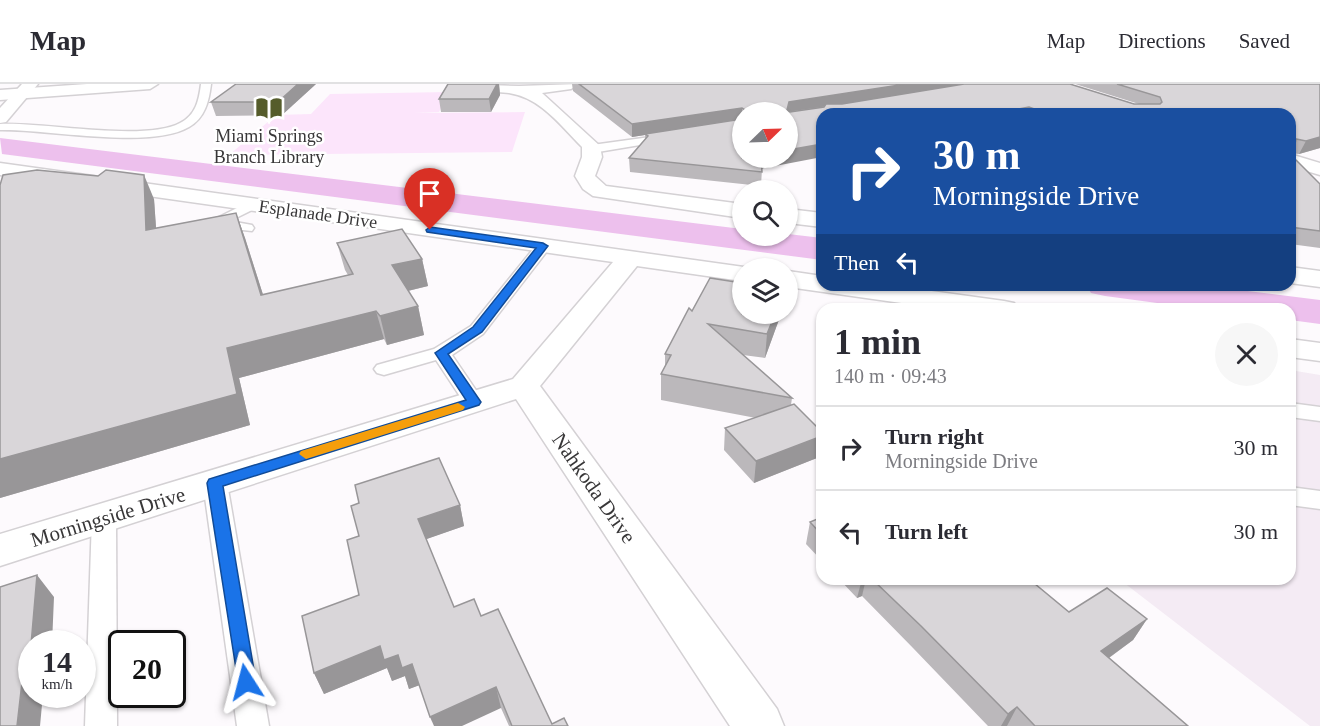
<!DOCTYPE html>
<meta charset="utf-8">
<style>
:root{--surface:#fff;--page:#f7f7f7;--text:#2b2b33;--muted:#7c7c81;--line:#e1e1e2}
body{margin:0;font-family:"Times New Roman",serif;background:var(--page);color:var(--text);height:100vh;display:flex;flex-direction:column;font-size:22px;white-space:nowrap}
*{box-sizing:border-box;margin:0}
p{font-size:20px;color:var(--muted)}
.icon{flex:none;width:33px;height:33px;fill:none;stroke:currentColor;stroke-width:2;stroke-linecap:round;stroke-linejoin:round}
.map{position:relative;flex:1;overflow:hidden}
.side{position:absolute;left:816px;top:219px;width:480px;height:282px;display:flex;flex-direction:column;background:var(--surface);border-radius:18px;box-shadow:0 2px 4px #0004}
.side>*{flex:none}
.top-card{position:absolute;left:816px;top:24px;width:480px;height:183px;border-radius:18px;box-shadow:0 2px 4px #0004;background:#1a4fa0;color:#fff;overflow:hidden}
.needle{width:39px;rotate:67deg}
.controls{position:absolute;left:732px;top:18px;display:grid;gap:12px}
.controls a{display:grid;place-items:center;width:66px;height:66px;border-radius:50%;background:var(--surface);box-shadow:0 2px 4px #0004;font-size:30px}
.speed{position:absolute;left:18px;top:546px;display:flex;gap:12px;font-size:30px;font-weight:700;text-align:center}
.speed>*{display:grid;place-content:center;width:78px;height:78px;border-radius:50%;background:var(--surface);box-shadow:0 2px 4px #0004;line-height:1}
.speed small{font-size:15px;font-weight:400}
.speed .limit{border:3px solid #111;border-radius:9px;background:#fff;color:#111}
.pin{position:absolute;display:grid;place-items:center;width:51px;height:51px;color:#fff;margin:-62px -26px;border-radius:50% 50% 50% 0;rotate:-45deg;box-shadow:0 0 6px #0007}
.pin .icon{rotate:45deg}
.me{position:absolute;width:66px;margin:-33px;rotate:351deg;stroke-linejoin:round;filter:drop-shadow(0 0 4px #0008)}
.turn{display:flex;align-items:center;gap:21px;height:126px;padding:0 18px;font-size:27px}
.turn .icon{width:78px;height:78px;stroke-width:2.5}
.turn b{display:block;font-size:42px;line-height:51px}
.then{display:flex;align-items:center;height:57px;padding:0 18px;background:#0003;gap:12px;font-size:22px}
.round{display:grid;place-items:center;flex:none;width:63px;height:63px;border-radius:32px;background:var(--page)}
.summary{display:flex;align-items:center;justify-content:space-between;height:102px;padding:0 18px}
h1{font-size:36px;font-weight:700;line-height:45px}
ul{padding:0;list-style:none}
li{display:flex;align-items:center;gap:18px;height:84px;padding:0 18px;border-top:2px solid var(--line)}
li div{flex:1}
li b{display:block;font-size:22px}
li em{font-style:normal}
header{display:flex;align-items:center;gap:36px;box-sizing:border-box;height:84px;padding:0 30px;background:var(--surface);border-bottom:2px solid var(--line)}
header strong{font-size:28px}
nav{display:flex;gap:33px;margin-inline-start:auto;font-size:21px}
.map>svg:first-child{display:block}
</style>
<header>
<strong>Map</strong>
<nav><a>Map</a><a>Directions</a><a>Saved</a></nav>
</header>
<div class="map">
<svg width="1320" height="642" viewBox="0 0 1320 642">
<rect width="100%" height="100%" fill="#fdfafd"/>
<path fill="#f4ebf4" d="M1290 286 1320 291V642H1310L1119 495H1290Z"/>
<path fill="#fce5fb" d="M449 8 439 28 414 29 525 28 512 68 229 71 276 31 311 30 330 10Z"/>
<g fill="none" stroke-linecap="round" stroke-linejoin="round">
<g fill="#edc0ed" fill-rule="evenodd">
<path d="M0 54 742 145V152L788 150 822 154V176L2 70Z"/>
<path d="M1086 201H1199L1320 216V240L1290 236V225H1202L1105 212 1091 209Z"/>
</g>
<defs>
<g id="lane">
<path d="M201 0H211C209 17 205 34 189 43 150 66 48 45 0 46V40C45 38 144 58 180 39 196 31 199 16 201 0Z"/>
<path d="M672 50 676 51V55L592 69 586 65 592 61Z"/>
<path d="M251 117 256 118V124L230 137 252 141 254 144 252 147 214 143 207 139Z"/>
<path d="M543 157 551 162 483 250 452 271 484 318 481 323H467L436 276 384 291 377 289 374 285 377 281 434 265 471 242 538 159Z"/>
<path d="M1290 319 1320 323V337L1290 333Z"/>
<path d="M215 391 223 393 227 399 269 642H237L203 399 207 393Z"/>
<path d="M1290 403 1320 407V425L1290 421Z"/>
<path d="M104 425 113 428 116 434 117 642H85L92 434 95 428Z"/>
</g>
<g id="street">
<path d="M87 0H158L150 5 0 16V6Z"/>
<path d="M459 0 519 2 579 0 571 5 542 9 600 62 602 73 595 92 606 102 742 120V134L593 112 583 105 575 92 582 73V63C560 41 541 14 509 9 496 7 468 10 459 0Z"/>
<path d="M1290 70 1320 79V91L1290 82Z"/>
<path d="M0 79 751 184H742V197L637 182 540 302 777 625 784 642H730L516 315 0 482V450L513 295 613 178 0 91Z"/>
<path d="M788 125 822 129V143L788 139Z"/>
<path d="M1290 183 1320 187V203L1290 199Z"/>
<path d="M788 187 822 192V201H888L1004 217 1014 219 1018 225H944L788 203Z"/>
<path d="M1290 255 1320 259V277L1290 273Z"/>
</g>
<path id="secondary" d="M22 0H38L6 38 0 39V24Z"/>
</defs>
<use href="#lane" stroke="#d4d1d4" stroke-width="3"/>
<use href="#street" stroke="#d4d1d4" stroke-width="3"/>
<use href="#secondary" stroke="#d4d1d4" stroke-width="3"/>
<use href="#lane" fill="#fff" fill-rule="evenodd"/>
<use href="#street" fill="#fff" fill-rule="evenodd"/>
<use href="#secondary" fill="#fff" fill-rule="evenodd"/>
</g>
<g fill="#bbb8bb" fill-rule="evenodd">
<path d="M316 0 282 31 216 32 211 18Z"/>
<path d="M448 0H499L500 11 491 28H441L439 15Z"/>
<path d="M572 0H1070L1134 20H1139L1075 0H1320V64L1299 70 1290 69V30H822L762 85 761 102 630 88 629 74 645 56V51L632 53 573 7ZM742 28H788L742 74Z"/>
<path d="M1290 70 1320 100V164L1290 160Z"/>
<path d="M0 101 154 115 156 144 236 129 245 154 263 211 348 191 345 186 337 159 422 175 428 202 408 207 418 222 424 251 387 261 384 255 239 294 250 341 0 414Z"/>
<path d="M692 227 742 230H781L765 274 743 271 792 314 791 321 822 372 754 399 724 366 725 344 756 334 661 316V290L665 282V270Z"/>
<path d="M460 421 464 442 426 455 454 523 481 532 552 640 568 642H509L501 624 419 601 409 605 405 592 392 597 387 584 324 610 314 589 359 511Z"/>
<path d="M822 433V477L806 460 810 438Z"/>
<path d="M839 495H1029L1069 528 1147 535 1133 556 1109 574 1188 642H988L913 564 862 512 857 514Z"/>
</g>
<g fill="#989698">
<path d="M298 0H316L282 31 278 18Z"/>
<path d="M497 0H499L500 11 491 28 489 15Z"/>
<path d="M906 0H978L787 28 789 18Z"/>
<path d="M1029 23 1027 30H992Z"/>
<path d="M742 24V37L645 50V51L632 53V40Z"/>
<path d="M1320 53V64L1299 70 1306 57Z"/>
<path d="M822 60V73L760 85 761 74H788V66Z"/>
<path d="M1295 60 1290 69V61Z"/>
<path d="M144 91 154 115 158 172 146 146Z"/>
<path d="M236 129 245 154 272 239 261 211Z"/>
<path d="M422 175 428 202 399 209 392 181Z"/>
<path d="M418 222 424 251 387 261 380 232Z"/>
<path d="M376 227 384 255 239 294 250 341 0 414V375L227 264Z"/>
<path d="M775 230H781L765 274 767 250Z"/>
<path d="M822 352V372L754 399 756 377Z"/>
<path d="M460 421 464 442 424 456 418 435Z"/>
<path d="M37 491 54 513 52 560H32V610H43L40 642H17L26 563Z"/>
<path d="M862 495H866L862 512 857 514Z"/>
<path d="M1147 535 1133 556 1088 589 1101 567Z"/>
<path d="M380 562 398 571 412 580 420 601 409 605 405 592 392 597 387 584 324 610 314 589Z"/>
<path d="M496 603 501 624 462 642H434L430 633Z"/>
<path d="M1017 623 1007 642H1001L1008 630Z"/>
</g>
<g fill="#d9d6d9" stroke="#989698" stroke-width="1.5">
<path d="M236 0H298L278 18H211Z"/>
<path d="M448 0H497L489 15H439Z"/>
<path d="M579 0H906L789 18 787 26 790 28 824 23 826 20H842L964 0H1070L1134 20H1160L1162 18 1160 13 1117 0H1320V53L1306 57 1296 55 1295 60 1290 61V30H1048L1029 23 992 30H822V60L788 66V28H745V26L742 24 632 40Z"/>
<path d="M742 35V74H761L762 88 629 74 648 52 645 50Z"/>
<path d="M1290 70 1320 100V147L1290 143Z"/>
<path d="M37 86 98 92 106 86 144 91 146 146 236 129 261 211 353 190 337 159 402 145 422 175 392 181 418 222 380 232 376 227 227 264 237 310 0 375V101L3 91Z"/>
<path d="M710 194 742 199V230H775L767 250 708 240 792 314 661 290 671 271 665 270 689 224 692 227Z"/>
<path d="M794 320 822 348V352L756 377 725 344Z"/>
<path d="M439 374 460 421 418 435 454 523 474 515 481 532 498 525 552 640 564 634 568 642H512L496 603 430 633 412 580 402 584 398 571 384 576 380 562 314 589 302 532 359 511 347 456 359 452 351 422 359 419 355 401Z"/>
<path d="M822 433V451L810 438Z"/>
<path d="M37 491 31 561 26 563 17 642H0V503Z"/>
<path d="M872 495H1029L1069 528 1107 504 1147 535 1101 567 1188 642H1035L1017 623 1008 630 921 542Z"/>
</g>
<path fill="#1a73e8" stroke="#114b97" stroke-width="1.5" d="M430 143 543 159 548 162 482 248 448 270 481 318 479 321 223 402 256 598 253 604 246 607 239 604 207 399 209 395 466 316 435 269 473 243 536 164 427 148 426 146Z"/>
<path fill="#f59e0b" d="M458 319 465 323 463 326 306 375 299 370 301 367Z"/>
<defs>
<symbol id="library-bare" viewBox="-9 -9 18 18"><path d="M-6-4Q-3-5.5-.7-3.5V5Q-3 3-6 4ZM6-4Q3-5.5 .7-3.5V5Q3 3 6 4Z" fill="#555c2b" stroke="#fff" stroke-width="2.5" paint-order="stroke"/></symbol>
</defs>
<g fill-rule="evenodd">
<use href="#library-bare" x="250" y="5" width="38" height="38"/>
</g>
<g text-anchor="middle" stroke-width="5" stroke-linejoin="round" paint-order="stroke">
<g font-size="18" fill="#383738" stroke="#fff">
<text x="269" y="58">Miami Springs<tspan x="269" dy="21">Branch Library</tspan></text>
</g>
<g font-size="18" fill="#383738" stroke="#fff">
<text transform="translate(318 130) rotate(8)" y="6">Esplanade Drive</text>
</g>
<g font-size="21" fill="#383738" stroke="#fff">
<text transform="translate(594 404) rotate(55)" y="7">Nahkoda Drive</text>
<text transform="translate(108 433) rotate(-17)" y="7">Morningside Drive</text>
</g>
</g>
</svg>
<div class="controls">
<a><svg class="needle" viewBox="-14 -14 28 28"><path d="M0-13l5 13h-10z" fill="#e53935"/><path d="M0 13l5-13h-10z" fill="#7c7c81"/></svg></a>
<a><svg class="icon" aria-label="search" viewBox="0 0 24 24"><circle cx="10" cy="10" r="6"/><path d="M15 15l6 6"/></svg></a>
<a><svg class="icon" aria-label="layers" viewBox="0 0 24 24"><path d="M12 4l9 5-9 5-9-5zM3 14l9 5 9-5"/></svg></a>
</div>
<div class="speed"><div>14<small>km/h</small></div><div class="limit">20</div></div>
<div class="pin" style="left:430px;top:146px;background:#d93025"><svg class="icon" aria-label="arrive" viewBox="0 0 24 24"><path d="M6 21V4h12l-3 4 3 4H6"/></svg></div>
<svg class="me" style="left:246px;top:598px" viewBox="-20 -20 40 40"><path d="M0-17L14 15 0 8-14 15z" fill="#1a73e8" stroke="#fff" stroke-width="4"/></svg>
<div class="top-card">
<div class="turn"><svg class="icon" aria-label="right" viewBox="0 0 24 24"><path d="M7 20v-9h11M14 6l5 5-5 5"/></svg><div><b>30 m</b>Morningside Drive</div></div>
<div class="then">Then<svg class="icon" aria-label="left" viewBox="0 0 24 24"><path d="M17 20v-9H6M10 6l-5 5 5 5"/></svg></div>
</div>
<section class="side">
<div class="summary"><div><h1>1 min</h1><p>140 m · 09:43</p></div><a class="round"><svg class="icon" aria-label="close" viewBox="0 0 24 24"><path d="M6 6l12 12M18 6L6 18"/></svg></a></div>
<ul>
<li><svg class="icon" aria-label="right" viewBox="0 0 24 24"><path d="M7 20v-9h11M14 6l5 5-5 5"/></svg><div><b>Turn right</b><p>Morningside Drive</p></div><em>30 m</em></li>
<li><svg class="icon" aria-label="left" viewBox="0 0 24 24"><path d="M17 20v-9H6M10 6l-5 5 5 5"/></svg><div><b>Turn left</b></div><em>30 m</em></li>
</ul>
</section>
</div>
